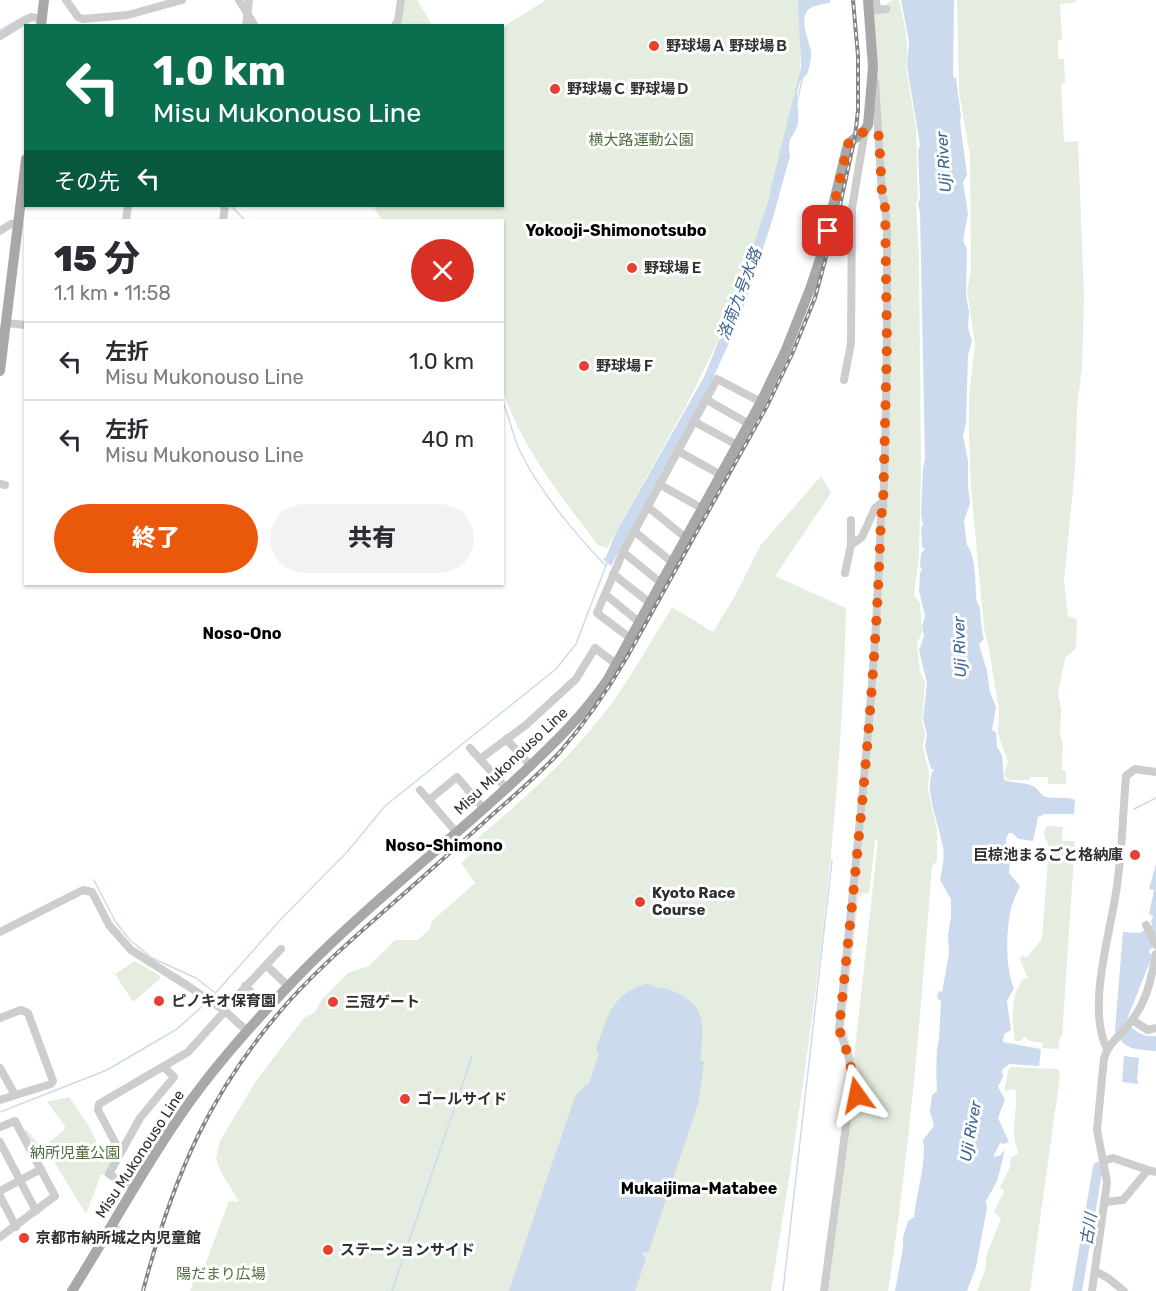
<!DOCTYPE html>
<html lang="ja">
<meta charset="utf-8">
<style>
:root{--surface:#fff;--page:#f2f2f3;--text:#2b2b33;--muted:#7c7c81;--line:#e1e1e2;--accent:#ea580c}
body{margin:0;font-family:Rubik,"Noto Sans JP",sans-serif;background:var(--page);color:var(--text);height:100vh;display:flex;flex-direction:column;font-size:22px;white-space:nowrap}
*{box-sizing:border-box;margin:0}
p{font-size:20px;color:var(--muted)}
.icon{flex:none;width:33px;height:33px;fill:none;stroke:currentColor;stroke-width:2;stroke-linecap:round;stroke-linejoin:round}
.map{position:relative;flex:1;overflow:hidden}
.panel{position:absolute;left:24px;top:219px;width:480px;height:366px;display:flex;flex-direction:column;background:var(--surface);border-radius:0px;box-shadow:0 2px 4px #0004}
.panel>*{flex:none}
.top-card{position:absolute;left:24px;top:24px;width:480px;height:183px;border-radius:0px;box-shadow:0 2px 4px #0004;background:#0b6e4f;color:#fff;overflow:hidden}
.pin{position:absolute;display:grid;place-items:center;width:51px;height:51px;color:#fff;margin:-26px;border-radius:12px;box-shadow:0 3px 9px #0006}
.me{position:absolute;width:66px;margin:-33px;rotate:348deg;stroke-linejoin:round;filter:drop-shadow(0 0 4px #0008)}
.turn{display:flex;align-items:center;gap:21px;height:126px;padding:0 30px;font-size:27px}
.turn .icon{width:78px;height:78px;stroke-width:2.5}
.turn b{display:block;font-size:42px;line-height:51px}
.then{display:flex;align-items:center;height:57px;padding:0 30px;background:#0003;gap:12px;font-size:22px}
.round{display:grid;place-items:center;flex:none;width:63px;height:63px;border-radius:32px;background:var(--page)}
.overview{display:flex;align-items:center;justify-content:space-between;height:102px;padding:0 30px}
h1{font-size:36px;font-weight:800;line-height:45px}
.button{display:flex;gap:12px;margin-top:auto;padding:12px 30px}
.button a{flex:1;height:69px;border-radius:36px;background:var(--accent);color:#fff;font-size:24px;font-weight:800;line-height:69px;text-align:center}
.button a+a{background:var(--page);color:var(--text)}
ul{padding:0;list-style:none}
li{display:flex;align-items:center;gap:18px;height:78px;padding:0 30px;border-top:2px solid var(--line)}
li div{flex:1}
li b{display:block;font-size:22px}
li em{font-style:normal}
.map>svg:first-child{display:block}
</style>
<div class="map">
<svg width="1156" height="1291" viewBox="0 0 1156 1291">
<rect width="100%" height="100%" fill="#fff"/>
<g fill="#e4eddf" fill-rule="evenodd">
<path d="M404 0H417L432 25 396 26Z"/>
<path d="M546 0H800V70L781 156 754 245 724 329 685 408 607 548 598 545C561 496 520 447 502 387V220H382L373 206H502L503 27Z"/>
<path d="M893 0H899C904 20 910 47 906 67L916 128 918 197 916 205 919 256 921 468 919 555 914 595 920 603 922 632 917 644 920 672 925 682 922 722 925 733 923 747 929 773 928 790 937 830V861L932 866C921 1008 910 1150 888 1291H824L851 1088 857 1095 839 1029 881 539 886 250 871 2 877 10ZM875 840 878 841 854 1058 846 1030 845 1031 844 1029 859 893 861 899 862 893 869 894Z"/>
<path d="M957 0H1076V2L1060 4 1062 40H1058V59H1064L1065 83 1061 84 1064 142 1078 141 1084 297 1082 367 1077 408 1075 468 1064 581 1068 616 1077 619 1076 648 1065 658 1058 694 1061 709 1060 736 1063 743 1062 770 1066 771V784H1048V777H1030V780H1007L1004 773 1008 762 998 734 999 710 988 644 984 628 971 488 969 435V396L975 344 967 290 971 272 970 156 959 92Z"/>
<path d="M821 476 831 493 775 576 846 608C841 837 808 1065 771 1291H190L196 1273 205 1265 229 1201 239 1202 220 1170 216 1158 220 1141 256 1081 304 1018 315 1012 322 999 348 973 369 966 395 940H418L430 929 432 921 475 883 461 863 477 849 472 843C523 800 575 754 614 700 635 670 653 638 672 607L713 632 735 596 760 546Z"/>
<path d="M1046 826 1063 827 1062 841H1075L1062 1037H1060L1058 1049 1042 1048 1043 1043 1029 1041 1025 1036 1021 1041H1015C1012 1024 1010 991 1024 979H1028L1020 959 1022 956 1027 957 1042 939 1049 847 1044 835Z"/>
<path d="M135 961 160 976V979L133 1002 115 974Z"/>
<path d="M1011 1067 1059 1069 1060 1076 1030 1291H977L985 1270 987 1253 1001 1219 994 1212 1004 1191 1000 1187 1010 1167 1011 1157 1018 1154C1017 1146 1013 1137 1014 1129 1014 1116 1018 1102 1015 1089L1004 1091 1008 1071Z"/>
<path d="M69 1097 89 1126 102 1153 115 1147 117 1153 105 1176 101 1174 86 1214 50 1155 39 1161 24 1131 27 1130 42 1148 64 1130 65 1126 47 1102Z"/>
</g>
<g fill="#cbdbed">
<path d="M798 0H830V3C824 4 813 5 808 10 799 21 809 40 811 51 812 56 809 71 807 74 804 78 800 79 799 85 794 98 800 108 798 122 796 138 786 134 790 156L772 221 738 324 706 393 611 566 603 559 606 557 615 534 704 377 736 298 767 204 801 67Z"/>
<path d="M901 0H954L953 77 956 78 961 116 960 121 967 175 963 182 968 214 963 241 967 249 966 294 969 312 968 328 972 341 968 355 966 423 963 436 968 461V485L970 503 964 521 967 545C975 553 976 585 976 597 976 602 980 605 980 610 981 620 981 629 984 639L979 644 987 671 990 692 996 707 992 730 996 732 997 747 1002 755 1004 780C1013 784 1028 781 1036 788 1040 791 1040 795 1046 797 1056 799 1066 796 1075 800L1074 814H1045L1038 817 1033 841 1019 839 1012 833H1009L1006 838 1007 860 1010 863 1009 873 1020 886C1017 893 1013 901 1011 909 1006 930 1005 968 1014 988L1007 1001 1011 1030 1004 1034 1003 1042 1041 1049 1039 1066 1009 1064 1002 1070 1003 1077 998 1087 1005 1099 998 1118 1009 1142 1004 1144 1000 1143 993 1157 999 1156 1005 1150 997 1181 986 1201 987 1208 976 1267 967 1291H895L903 1248V1237L908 1221 914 1217C916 1193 927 1163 923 1140L934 1126 930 1111 932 1095 937 1091C936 1082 936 1046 939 1040L941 1001 938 999 937 994 940 991 942 992 949 954 948 935 951 917V899L940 880C942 869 945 858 943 847 940 827 922 786 934 769H931L925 747 927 735 923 719 927 683 919 650 924 636 922 626 925 616 919 591 920 573 922 569 920 567 921 554 925 549 922 547 921 528 923 525 921 514 923 467 925 459 920 212 918 204 920 199 918 151 920 145 907 66 909 42Z"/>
<path d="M1156 864V946L1149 950 1150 954H1153L1126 1022C1134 1031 1144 1038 1156 1036V1051C1135 1049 1124 1051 1115 1030L1123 932 1140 933 1152 925 1151 922 1153 916 1149 914 1154 890 1149 889Z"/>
<path d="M648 983C655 989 662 987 670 990 708 1004 704 1026 700 1060L704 1062 699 1101 648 1253 643 1252 642 1254 646 1258 635 1291H509L574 1099 577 1093 589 1083 599 1054 596 1049C608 1016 610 995 648 983Z"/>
<path d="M1124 1056 1139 1058 1137 1080 1139 1084 1122 1082Z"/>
</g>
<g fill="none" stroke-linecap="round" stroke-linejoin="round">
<g stroke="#cbdbed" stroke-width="1.5">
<path d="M0 30 25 16"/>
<path d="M796 106 803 76"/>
<path d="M231 206 245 220"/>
<path d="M502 400C510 417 512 436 521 453 539 490 576 535 605 565"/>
<path d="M1134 809 1156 798"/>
<path d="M94 880 115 921 130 940 152 958 196 978 214 992"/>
<path d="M212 997 281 919 348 851 385 806 556 669 576 644 607 563"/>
<path d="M0 1112 107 1070 177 1029 207 1002"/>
<path d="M392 1291 472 1056"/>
<path d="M783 1291 832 860"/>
</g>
<path stroke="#cbdbed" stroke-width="10" d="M1077 1291 1098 1167"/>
<g stroke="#cdcdcd" stroke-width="8">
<path d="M66 0 78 17 83 19 128 15 182 0"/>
<path d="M239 0 255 26"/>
<path d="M872 9 871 2 876 1 877 10 886 9"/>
<path d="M246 26 249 0"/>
<path d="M395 26 398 20 401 0"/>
<path d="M0 36 31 17 42 19"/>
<path d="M126 220 128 206"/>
<path d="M223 220 225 206"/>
<path d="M0 231 11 224H18"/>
<path d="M6 323 26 325"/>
<path d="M844 380 851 343 852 208 865 130"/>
<path d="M707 400 749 424"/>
<path d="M695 422 737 445"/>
<path d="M678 451 721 475"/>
<path d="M0 484 5 485"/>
<path d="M659 484 703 509"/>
<path d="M648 507 686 538"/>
<path d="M851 520V545"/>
<path d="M634 531 673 563"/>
<path d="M623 552 661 583"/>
<path d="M845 573 851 545 862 537 875 508 880 504"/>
<path d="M613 574 650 603"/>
<path d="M605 594 639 622"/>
<path d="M630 638 597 613 623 552 717 379 761 402"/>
<path d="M506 739 531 766"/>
<path d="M470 748 506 788"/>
<path d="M480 759 526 725 576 679 595 648 616 664"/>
<path d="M420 790 457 833"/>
<path d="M429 800 457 777 484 809"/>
<path d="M1146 925 1156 945"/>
<path d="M0 932 83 890 92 892 109 925 131 950 188 986 225 1011 247 1031"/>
<path d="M266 965 288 986"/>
<path d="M245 986 267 1008"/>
<path d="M238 995 281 949"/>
<path d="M0 1018 21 1010 28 1013 53 1081 51 1084 0 1100"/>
<path d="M1132 1020 1148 1030 1156 1028"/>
<path d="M1107 1049C1086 1007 1111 932 1117 886 1122 850 1123 812 1126 776L1135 769 1156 772"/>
<path d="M0 1068 15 1095"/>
<path d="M0 1127 15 1121 55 1196 0 1237"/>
<path d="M0 1142 36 1211"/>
<path d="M122 1149 117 1146 98 1110 99 1104 188 1052 225 1011"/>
<path d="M1104 1161 1113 1158 1148 1170"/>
<path d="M133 1189 109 1174 140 1118 174 1077 164 1067"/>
<path d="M0 1191 41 1169"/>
<path d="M0 1196 16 1227"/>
<path d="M1106 1202 1123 1200 1148 1170 1156 1172"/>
<path d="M111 1226 133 1239"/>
<path d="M1095 1271 1108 1278 1124 1291"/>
<path d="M824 1291 851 1088 853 1096 857 1095 848 1055 839 1029C856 858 876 687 881 515L883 509C886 435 887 360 887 285 886 255 890 222 882 194L875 82"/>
<path d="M1092 1291 1107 1182 1097 1130 1104 1058C1109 1042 1123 1033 1132 1020 1148 999 1151 978 1156 954"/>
</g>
<g stroke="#a8a8a8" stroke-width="10">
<path d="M41 26 44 0"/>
<path d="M0 371 26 159"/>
<path d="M72 1291C110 1231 143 1168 184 1110 219 1060 262 1013 305 969 369 904 443 847 510 785 546 751 580 720 608 679L761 402 785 352 810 289 820 259 848 144 865 130 868 125 873 67 868 0"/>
</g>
<defs>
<path id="rail" d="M143 1291C173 1176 211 1088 291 999 322 965 357 935 391 905 425 875 459 845 492 815 515 795 538 775 559 753 585 723 607 691 627 657L767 406 792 354 815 298 840 205 855 137 858 110V56L853 0"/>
</defs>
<use href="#rail" stroke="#858585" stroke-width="4"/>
<use href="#rail" stroke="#fff" stroke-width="1.5" stroke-dasharray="4.5" stroke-linecap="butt"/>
</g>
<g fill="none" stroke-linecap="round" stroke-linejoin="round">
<path stroke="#ea580c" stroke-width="10" stroke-dasharray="0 18" d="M828 231 848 144 866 130 879 136 882 194 885 206 887 342 883 509 881 515C876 687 857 858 839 1029L848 1055 857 1095"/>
</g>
<g fill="#e74033" stroke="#fff" stroke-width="2">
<circle cx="654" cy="46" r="6"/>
<circle cx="555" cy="89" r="6"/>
<circle cx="632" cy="268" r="6"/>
<circle cx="584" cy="366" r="6"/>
<circle cx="1135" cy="855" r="6"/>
<circle cx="640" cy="902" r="6"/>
<circle cx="159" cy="1001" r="6"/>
<circle cx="333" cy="1002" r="6"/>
<circle cx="405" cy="1099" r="6"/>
<circle cx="24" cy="1238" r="6"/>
<circle cx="328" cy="1250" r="6"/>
</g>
<g text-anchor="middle" stroke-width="6" stroke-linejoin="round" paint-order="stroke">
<g font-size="15" font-weight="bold" fill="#303030" stroke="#fff" text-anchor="start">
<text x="666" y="51">野球場Ａ 野球場Ｂ</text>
<text x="567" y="94">野球場Ｃ 野球場Ｄ</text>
<text x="644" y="273">野球場Ｅ</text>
<text x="596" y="371">野球場Ｆ</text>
<text x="1123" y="860" text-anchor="end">巨椋池まるごと格納庫</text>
<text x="652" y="898">Kyoto Race<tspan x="652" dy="17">Course</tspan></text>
<text x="171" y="1006">ピノキオ保育園</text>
<text x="345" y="1007">三冠ゲート</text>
<text x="417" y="1104">ゴールサイド</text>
<text x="36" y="1243">京都市納所城之内児童館</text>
<text x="340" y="1255">ステーションサイド</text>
</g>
<g font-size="15" fill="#4c6d3d" stroke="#fff">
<text x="641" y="145">横大路運動公園</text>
<text x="75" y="1158">納所児童公園</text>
<text x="221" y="1279">陽だまり広場</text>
</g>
<g font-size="15" fill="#303030" stroke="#fff">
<text transform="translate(511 761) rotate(-43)" y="5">Misu Mukonouso Line</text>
<text transform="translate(140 1154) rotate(-57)" y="5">Misu Mukonouso Line</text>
</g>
<g font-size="16" font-style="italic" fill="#3d6594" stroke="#fff">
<text transform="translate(943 162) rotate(-94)" y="6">Uji River</text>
<text transform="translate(739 294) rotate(-69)" y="6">洛南九号水路</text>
<text transform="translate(959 647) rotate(-92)" y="6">Uji River</text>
<text transform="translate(970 1131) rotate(-80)" y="6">Uji River</text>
<text transform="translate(1088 1229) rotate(-81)" y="6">古川</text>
</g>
<g font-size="16" font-weight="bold" fill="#000" stroke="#fff">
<text x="616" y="236">Yokooji-Shimonotsubo</text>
<text x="242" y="639">Noso-Ono</text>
<text x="444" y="851">Noso-Shimono</text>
<text x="699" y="1194">Mukaijima-Matabee</text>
</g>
</g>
</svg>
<div class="pin" style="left:828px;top:231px;background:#d93025"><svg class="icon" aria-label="arrive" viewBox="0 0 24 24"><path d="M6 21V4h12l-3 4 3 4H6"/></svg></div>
<svg class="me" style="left:857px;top:1095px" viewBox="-20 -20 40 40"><path d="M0-17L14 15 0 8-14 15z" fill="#ea580c" stroke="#fff" stroke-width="4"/></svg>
<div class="top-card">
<div class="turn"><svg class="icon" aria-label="left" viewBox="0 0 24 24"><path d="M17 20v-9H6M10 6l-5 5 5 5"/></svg><div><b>1.0 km</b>Misu Mukonouso Line</div></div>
<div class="then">その先<svg class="icon" aria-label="left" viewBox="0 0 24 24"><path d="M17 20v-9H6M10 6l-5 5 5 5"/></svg></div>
</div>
<section class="panel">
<div class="overview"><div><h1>15 分</h1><p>1.1 km · 11:58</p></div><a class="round" style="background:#d93025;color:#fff"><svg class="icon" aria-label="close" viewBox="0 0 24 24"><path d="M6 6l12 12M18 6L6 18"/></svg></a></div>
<ul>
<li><svg class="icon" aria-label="left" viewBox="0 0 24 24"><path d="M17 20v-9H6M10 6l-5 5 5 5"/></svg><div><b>左折</b><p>Misu Mukonouso Line</p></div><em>1.0 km</em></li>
<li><svg class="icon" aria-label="left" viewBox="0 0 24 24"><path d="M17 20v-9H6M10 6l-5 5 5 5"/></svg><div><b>左折</b><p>Misu Mukonouso Line</p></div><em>40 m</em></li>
</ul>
<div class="button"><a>終了</a><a>共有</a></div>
</section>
</div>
